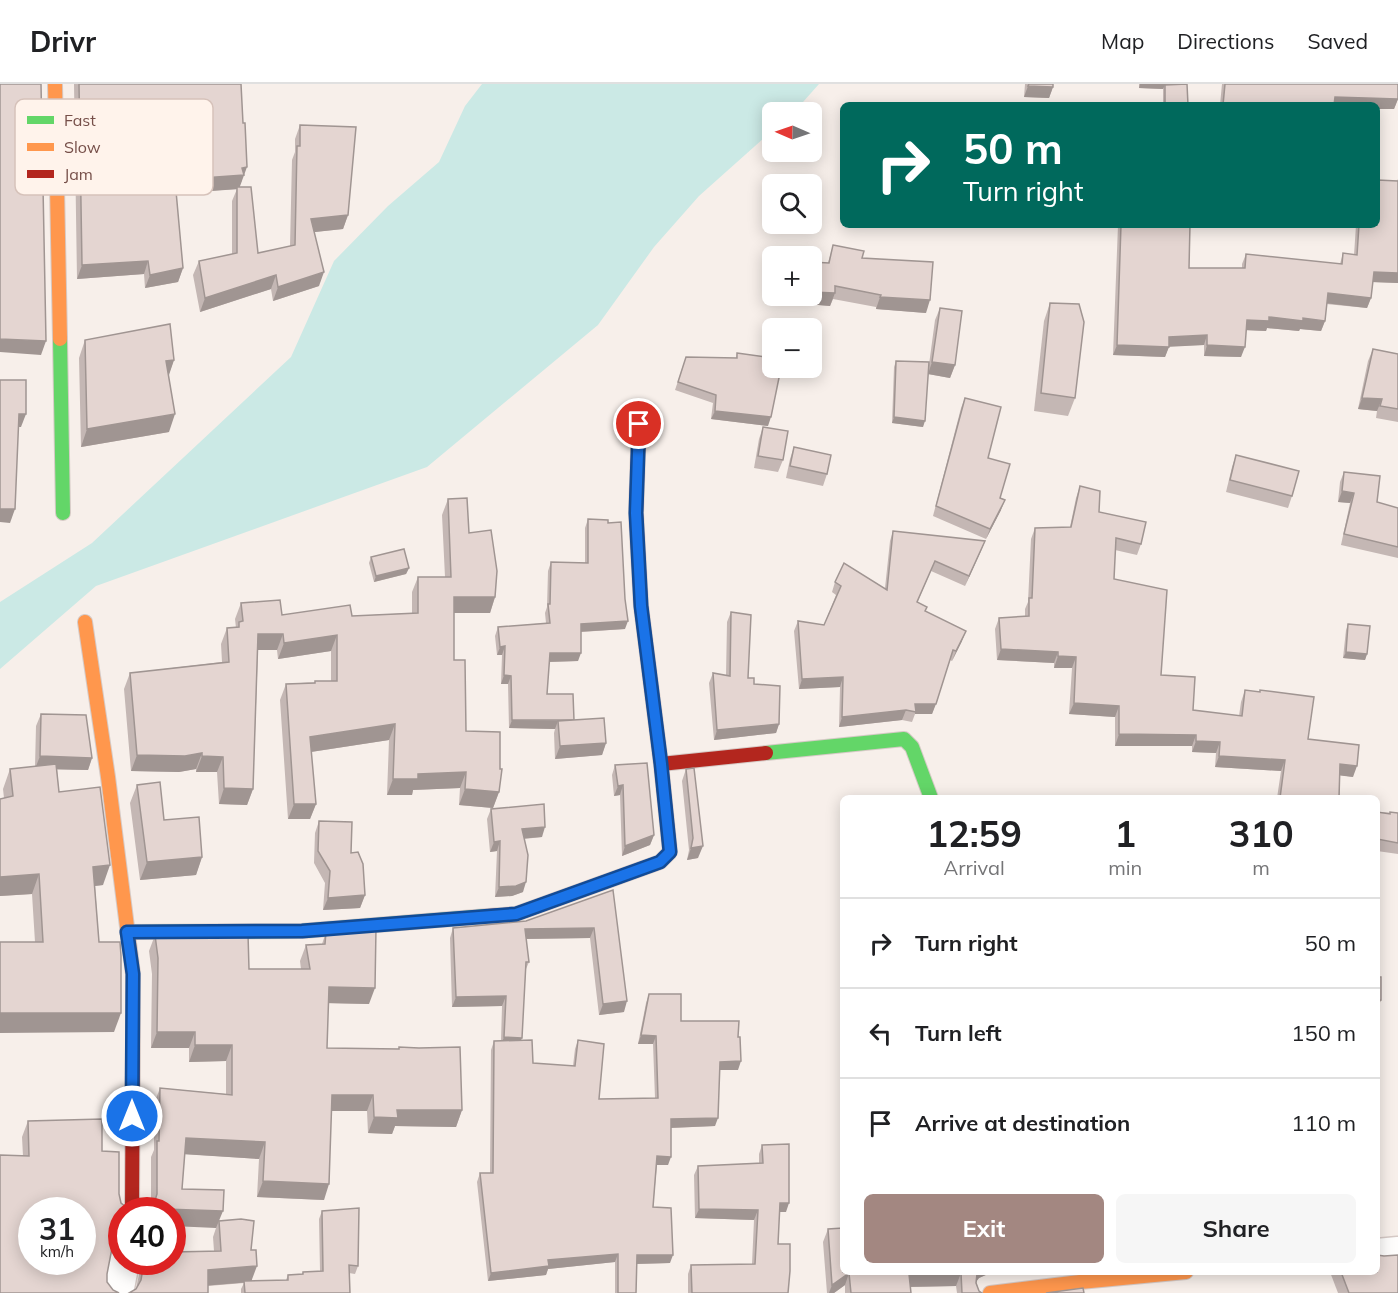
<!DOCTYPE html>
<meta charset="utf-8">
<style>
:root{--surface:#fff;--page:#f6f6f6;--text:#202124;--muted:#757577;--line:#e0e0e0;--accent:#a38781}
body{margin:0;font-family:Mulish,sans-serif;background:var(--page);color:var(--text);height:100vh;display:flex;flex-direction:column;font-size:22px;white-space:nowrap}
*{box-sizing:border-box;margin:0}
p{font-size:20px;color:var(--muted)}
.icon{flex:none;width:33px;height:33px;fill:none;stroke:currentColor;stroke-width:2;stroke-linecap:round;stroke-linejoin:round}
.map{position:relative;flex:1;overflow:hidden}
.side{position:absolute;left:840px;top:711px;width:540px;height:480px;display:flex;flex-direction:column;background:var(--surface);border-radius:9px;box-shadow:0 3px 15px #0003}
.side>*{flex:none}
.banner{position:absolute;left:840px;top:18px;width:540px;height:126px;border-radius:9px;box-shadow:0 3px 15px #0003;background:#00695c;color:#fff;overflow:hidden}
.needle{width:39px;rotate:272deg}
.fabs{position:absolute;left:762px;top:18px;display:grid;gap:12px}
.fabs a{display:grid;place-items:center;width:60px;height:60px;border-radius:9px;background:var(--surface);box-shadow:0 3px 15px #0003;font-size:30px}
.speed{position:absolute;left:18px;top:1113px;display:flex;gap:12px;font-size:30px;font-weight:700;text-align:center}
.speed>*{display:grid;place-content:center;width:78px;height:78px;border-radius:50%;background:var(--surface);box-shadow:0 3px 15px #0003;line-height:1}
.speed small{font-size:15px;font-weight:400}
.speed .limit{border:9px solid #d22;background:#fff;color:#111}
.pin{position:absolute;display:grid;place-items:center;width:51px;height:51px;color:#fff;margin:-26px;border:3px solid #fff;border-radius:50%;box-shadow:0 2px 6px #0007}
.me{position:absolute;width:66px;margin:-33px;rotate:0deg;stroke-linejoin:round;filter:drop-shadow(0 0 4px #0008)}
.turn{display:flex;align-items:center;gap:21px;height:126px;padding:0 24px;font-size:27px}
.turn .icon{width:78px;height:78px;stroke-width:2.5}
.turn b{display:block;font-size:42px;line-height:51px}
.eta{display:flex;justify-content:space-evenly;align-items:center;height:102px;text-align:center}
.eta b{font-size:36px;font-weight:700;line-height:42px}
.button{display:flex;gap:12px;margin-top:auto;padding:12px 24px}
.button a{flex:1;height:69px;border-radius:9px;background:var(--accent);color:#fff;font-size:24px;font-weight:700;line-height:69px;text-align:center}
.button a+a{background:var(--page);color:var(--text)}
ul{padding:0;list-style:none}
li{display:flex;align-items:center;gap:18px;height:90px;padding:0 24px;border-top:2px solid var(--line)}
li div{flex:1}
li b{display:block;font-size:22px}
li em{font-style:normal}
header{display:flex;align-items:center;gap:36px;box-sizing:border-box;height:84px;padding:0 30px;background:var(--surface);border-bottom:2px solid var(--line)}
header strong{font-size:28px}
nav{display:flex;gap:33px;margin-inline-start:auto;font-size:21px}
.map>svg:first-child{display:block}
</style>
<header>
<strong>Drivr</strong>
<nav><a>Map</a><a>Directions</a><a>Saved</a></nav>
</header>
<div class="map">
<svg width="1398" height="1209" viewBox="0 0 1398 1209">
<rect width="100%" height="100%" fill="#f7efea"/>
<path fill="#cbe9e5" d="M482 0H819L803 18 792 28H772V47L699 112 654 163 598 241 427 383 96 502 0 585V518L92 459 291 273 334 177 388 122 439 78 465 22Z"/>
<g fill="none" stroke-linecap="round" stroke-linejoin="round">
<defs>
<g id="street">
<path d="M1377 1170 1398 1168"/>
<path d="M118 1209 124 1178"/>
</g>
<g id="fast">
<path d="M60 255 63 429"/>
<path d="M766 669 904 655 912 663 931 714"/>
<path d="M127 848 302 847 488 832"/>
</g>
<g id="slow">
<path d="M55 0 60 255"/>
<path d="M85 538 108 693 133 890V951"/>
<path d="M990 1209 1080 1198 1186 1188"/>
</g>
<g id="jam">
<path d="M639 340 636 429 641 522 661 680"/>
<path d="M488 832 516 830 660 778 670 768 661 680 766 669"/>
<path d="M132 1126 133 951"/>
</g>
</defs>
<use href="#street" stroke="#d6cac6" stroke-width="33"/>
<use href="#fast" stroke="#d6cac6" stroke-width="16"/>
<use href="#slow" stroke="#d6cac6" stroke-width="16"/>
<use href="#jam" stroke="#d6cac6" stroke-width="16"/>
<use href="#street" stroke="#fefdfc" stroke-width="30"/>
<use href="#fast" stroke="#63d668" stroke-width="14"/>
<use href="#slow" stroke="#ff974d" stroke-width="14"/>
<use href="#jam" stroke="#b3261e" stroke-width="14"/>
</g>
<g fill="#c4b7b4">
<path d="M74 0H241L242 96 239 103 258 169 290 162 292 76 295 68V55L300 41 348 131 343 145 314 148 319 202 273 217 271 205 200 228 193 191 199 177 232 170V117L237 105 176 109 183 184 178 198 145 204 144 190 77 195Z"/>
<path d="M1025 0H1053V3L1049 14 1024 13Z"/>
<path d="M1139 0H1187L1188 21H1163V5L1139 4Z"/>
<path d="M1222 0H1398V15L1394 25 1377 21H1220Z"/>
<path d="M1398 95V199L1373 198 1371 214 1367 224 1326 220 1325 237 1321 247 1300 245 1299 247 1267 244 1266 247 1246 246 1241 273 1204 272V261L1169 262 1165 273 1113 271 1118 141H1190L1189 184H1242V180L1246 170 1340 180 1343 169 1354 171 1356 141H1377Z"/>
<path d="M833 161 862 174 926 229 876 225V223L833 215 830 222 795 219 796 212H812L828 179Z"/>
<path d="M1050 219 1075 314 1068 332 1034 327 1044 237Z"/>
<path d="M940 224 955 281 950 294 928 290 923 343 892 339 894 283 896 277 928 288 935 236Z"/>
<path d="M85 256 174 276 168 292 169 348 81 363 79 274Z"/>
<path d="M1373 265 1398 270V338L1376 334 1377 327 1358 325 1368 277Z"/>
<path d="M737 269 768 342 711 335 713 319 675 306 686 273 736 274Z"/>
<path d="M965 314 1000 414 1001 426 986 455 933 432 961 324Z"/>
<path d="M763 343 783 376 778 388 754 384 759 355Z"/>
<path d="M794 363 827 390 823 402 786 394 790 375Z"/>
<path d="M1236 371 1292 412 1288 424 1226 408 1232 383Z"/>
<path d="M1344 388 1377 418 1398 424V474L1341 461 1350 419 1338 418 1340 398Z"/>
<path d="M1080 402 1099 428 1141 460 1137 471 1115 466 1114 495 1161 591 1193 626 1239 632 1241 618 1245 606 1308 655 1353 693 1340 691 1339 714H1277L1281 687 1215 683 1216 669 1192 668V662H1115V633L1069 630 1072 584H1054V579L997 576 995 545 999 534 1025 532V525L1028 518 1031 455 1035 444 1070 443 1076 414Z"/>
<path d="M448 415 469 449 495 513 490 529H454V576L466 647 499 708 493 724 459 721 460 704 413 706 412 711H387L389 656 311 668 316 720 310 735H288L280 616 286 600 331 597V567L278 575 277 566H258L253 705 247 721 219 720 217 688H196V685L179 688 131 687 124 605 130 589 222 578 221 560 227 544H236L235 535 241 519 282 531 352 532 412 529V508L418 493H445L442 431Z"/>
<path d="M588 435 625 545 581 548 578 577 549 578 547 610 574 636 606 659 602 671 555 675 554 649 555 645 509 644 508 600H501L502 571H497L495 552 498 543 546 539 545 529 547 523 548 487 551 478 585 479V444Z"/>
<path d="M893 447 985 457 965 502 931 487 917 519 926 527 962 557 952 577 950 576 932 630H915L912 638 902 636 839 643 840 603 799 605 794 547 798 537 824 541 836 511 832 508 835 498 885 504 890 457Z"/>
<path d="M371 473 409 484 406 490 374 498 369 479Z"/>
<path d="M731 528 748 594 754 600 779 640 776 649 714 656 709 599 713 589 726 592 727 538Z"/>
<path d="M1348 540 1367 570 1365 576 1343 574 1346 546Z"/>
<path d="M41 630 92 674 88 686 57 685 59 708 103 801 95 802 99 858 114 948 35 858 32 810 0 812V715L4 714 3 705 10 685 35 683 36 642Z"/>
<path d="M615 681 654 751 650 761 622 772 620 711 614 712 612 691Z"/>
<path d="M686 685 698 774 687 776 689 766 682 697Z"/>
<path d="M137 701 164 736 202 773 196 791 140 796 130 719Z"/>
<path d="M491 725 542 753 524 755 523 808 512 812 495 813 497 767 490 768 487 735Z"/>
<path d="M1377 728 1398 729V770L1377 767Z"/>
<path d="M319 737 351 769 365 811 360 824 323 826 325 799 314 779 315 749Z"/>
<path d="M613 806 624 928 599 931 590 854 526 855 529 878 526 885 521 956 533 979 573 982 575 965 578 956 599 1015 655 1014 653 960H638L646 919 649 910 738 986H720L715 1042 671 1044 668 1081H657L653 1123 670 1179 637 1180 636 1209H615V1178L548 1185 546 1191 488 1197 477 1098 480 1089H490L491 966 494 957H501L502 922 452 923 450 854 453 844 526 837Z"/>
<path d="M326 848 369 920 328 919 327 964 462 1026 456 1043 395 1042 392 1050 368 1049 367 1027H332L324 1116 257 1113 259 1075 185 1070 182 1105 220 1137 251 1166 252 1197 286 1196 288 1191 302 1190 303 1188 320 1187 319 1135 322 1127 358 1182 355 1190 349 1189 350 1209H241V1205L244 1199 208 1202 136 1205 141 1181V1178H172L214 1167 213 1153 216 1144 151 1123V1073L154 1066V1020L160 1004 226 1010V977L189 978V964H151L152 890 149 867 155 851 249 885H301L300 877 306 861 322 860Z"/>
<path d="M28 1037 102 1067 119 1110 121 1119 122 1161 119 1162 111 1166 0 1209 23 1072 22 1053Z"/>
<path d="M762 1061 786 1128H779L778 1160 788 1209H688V1190L691 1181 752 1180 754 1136 695 1134 694 1091 698 1082 759 1079V1070Z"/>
<path d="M828 1145 988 1190 979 1194 976 1197 979 1207 982 1209H957L956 1202 910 1203 911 1209H845V1201L834 1209H827L823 1158Z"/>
<path d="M1330 1188H1377L1398 1209H1338Z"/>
</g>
<g fill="#a09592">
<path d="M1140 0H1178L1165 1 1163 5 1139 4Z"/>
<path d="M1028 2 1053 3 1049 14 1024 13Z"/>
<path d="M1335 13 1398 15 1394 25H1377V21H1332Z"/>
<path d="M247 83 239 105 170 110 175 96Z"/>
<path d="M348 131 343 145 306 149 311 135Z"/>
<path d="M148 177 144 190 77 195 82 181Z"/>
<path d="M183 184 178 198 145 204 150 191Z"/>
<path d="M324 188 319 202 273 217 278 203Z"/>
<path d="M1374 188 1398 189V199L1371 198Z"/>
<path d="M276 191 271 205 200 228 205 214Z"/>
<path d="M812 208 835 209 830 222 795 219 798 212H812Z"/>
<path d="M1328 209 1371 214 1367 224 1324 219Z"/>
<path d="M880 213 930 216 926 229 876 225Z"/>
<path d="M1269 233 1303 234 1325 237 1321 247 1300 245 1299 247 1267 244 1266 247 1243 246 1247 236Z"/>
<path d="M1207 251 1204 261 1166 263 1169 253Z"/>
<path d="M0 255 46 257 41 271 0 268Z"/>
<path d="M1117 261 1169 263 1165 273 1113 271Z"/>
<path d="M1207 261 1245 263 1241 273 1204 272Z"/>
<path d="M174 276 168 294 166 277Z"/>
<path d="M932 278 955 281 950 294 928 290Z"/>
<path d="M1362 314 1382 315 1377 327 1358 325Z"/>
<path d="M715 327 771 333 768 342 711 335Z"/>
<path d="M19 330H26L21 343H14Z"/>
<path d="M175 330 169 348 81 363 87 345Z"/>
<path d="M894 333 925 337 923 343 892 339Z"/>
<path d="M1342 407 1354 409 1350 419 1338 418Z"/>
<path d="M1005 416 1001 426 986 455 990 445Z"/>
<path d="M0 425H15L10 439 0 438Z"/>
<path d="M985 457 981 467 965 502 969 492Z"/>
<path d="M409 484 406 490 374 498 376 492Z"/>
<path d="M454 513H495L490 529H448Z"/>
<path d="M628 537 625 545 577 548 581 540Z"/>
<path d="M966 547 962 557 952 577 956 567Z"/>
<path d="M258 550H283L277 566H252Z"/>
<path d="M337 551 331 567 278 575 284 559Z"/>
<path d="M505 562 502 571H497L500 563Z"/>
<path d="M1001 565 1058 568 1054 579 997 576Z"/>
<path d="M1346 568 1367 570 1365 576 1343 574Z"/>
<path d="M550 569H581L578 577 546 578Z"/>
<path d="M1058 572 1076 573 1072 584H1054Z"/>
<path d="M504 591 511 592 508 600H501Z"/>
<path d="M843 593 840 603 799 605 802 595Z"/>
<path d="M1074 619 1119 622 1115 633 1069 630Z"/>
<path d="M915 620H936L932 630H915Z"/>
<path d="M906 626 902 636 839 643 842 633Z"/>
<path d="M512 636 574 637H558L555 645 509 644Z"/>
<path d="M395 640 389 656 304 669 310 653Z"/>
<path d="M779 640 776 649 714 656 717 646Z"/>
<path d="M1119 650 1196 651 1192 662H1115Z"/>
<path d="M1196 657 1220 658 1216 669 1192 668Z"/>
<path d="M606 659 602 671 555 675 560 662Z"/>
<path d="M202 669 196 685 179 688 131 687 137 671Z"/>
<path d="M40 672 92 674 88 686 35 685Z"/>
<path d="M202 672 223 673 217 688H196Z"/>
<path d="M1219 672 1285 676 1281 687 1215 683Z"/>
<path d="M1340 680 1357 682 1353 693 1336 691Z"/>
<path d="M466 688 460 704 413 706 412 711H387L393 695 418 690Z"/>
<path d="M623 701 620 711 614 712 618 702Z"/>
<path d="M224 704 253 705 247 721 219 720Z"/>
<path d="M465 705 499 708 493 724 459 721Z"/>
<path d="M294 720H316L310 735H288Z"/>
<path d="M545 743 542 753 518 755 522 745Z"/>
<path d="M654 751 650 761 622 772 625 762Z"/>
<path d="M500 757 497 767 490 768 494 758Z"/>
<path d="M703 762 698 774 687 776 691 764Z"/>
<path d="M202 773 196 791 140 796 147 778Z"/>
<path d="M110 781 103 801 86 803 93 783Z"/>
<path d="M39 790 32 810 0 812V793Z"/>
<path d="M526 798 523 808 512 812 495 813 499 803Z"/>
<path d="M365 811 360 824 323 826 328 814Z"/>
<path d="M594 844 590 854 522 855 525 845Z"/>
<path d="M329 903 375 904 369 920 323 919Z"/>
<path d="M506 912 502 922 452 923 456 913Z"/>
<path d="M1377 916H1381L1377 926Z"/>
<path d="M627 917 624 928 599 931 603 920Z"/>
<path d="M0 929H121L114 948 0 949Z"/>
<path d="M157 948H195L189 964H151Z"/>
<path d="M641 951 656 952 653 960H638Z"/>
<path d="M504 953 522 954 518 964 500 963Z"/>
<path d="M195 961H232L226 977 189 978Z"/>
<path d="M741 977 738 986H717L720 978Z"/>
<path d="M332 1011H373L367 1027H327Z"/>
<path d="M397 1026H462L456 1043 395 1042 392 1050 368 1049 374 1033Z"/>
<path d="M718 1034 715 1042 668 1044 671 1035Z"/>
<path d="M186 1054 265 1058 259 1075 181 1070Z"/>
<path d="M657 1072 671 1073 668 1081H654Z"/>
<path d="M263 1097 329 1100 324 1116 257 1113Z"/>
<path d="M780 1119H789L786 1128H776Z"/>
<path d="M164 1125 223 1127 216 1144 172 1142V1126H163Z"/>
<path d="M699 1125 758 1126 754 1136 695 1134Z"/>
<path d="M122 1148V1161L119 1162 111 1166 113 1159 117 1150Z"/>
<path d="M618 1170 615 1178 548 1185 546 1191 488 1197 491 1189 548 1176Z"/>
<path d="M637 1171H673L670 1179 634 1180Z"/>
<path d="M257 1182 251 1198 202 1202 208 1186Z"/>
<path d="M978 1188H1007L988 1190 979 1194 973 1202Z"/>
<path d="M849 1189 845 1201 834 1209H829L832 1201Z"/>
<path d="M961 1189 956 1202 904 1203 909 1190Z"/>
</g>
<g fill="#e4d5d1" stroke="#a09592" stroke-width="1.5" fill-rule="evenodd">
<path d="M0 0H41L46 257 0 255Z"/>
<path d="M79 0H241L243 39H245L247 83 242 84 244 91 175 96 183 184 150 191 148 177 82 181Z"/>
<path d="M1029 0H1053V3L1028 2Z"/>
<path d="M1187 0 1188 21H1165V1Z"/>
<path d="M1225 0H1398V15L1335 13 1334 21H1223Z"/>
<path d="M300 41 356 43 348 131 311 135 324 188 278 203 276 191 205 214 199 177 237 169V103H251L258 169 295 161 297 62H300Z"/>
<path d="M1377 96 1398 97V189L1374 188 1371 214 1328 209 1325 237 1303 234V237L1269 233V237L1247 236 1245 263 1207 261V251L1169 253V263L1117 261 1121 141H1190L1189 184H1245L1246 170 1342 180 1343 169 1357 171 1359 141H1377Z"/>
<path d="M833 161 864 167 862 174 933 178 930 216 880 213 881 211 835 202V209L812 208V178L829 179Z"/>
<path d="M1050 219 1079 220 1084 238 1075 314 1041 309Z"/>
<path d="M940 224 962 227 955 281 932 278Z"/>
<path d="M170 240 174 276 166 277 175 330 87 345 85 256Z"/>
<path d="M1373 265 1398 270V325L1380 322 1382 315 1362 314Z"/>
<path d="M737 269 772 274V284H781L771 333 715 327 716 311 678 298 686 273 737 274Z"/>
<path d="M896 277 929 278 925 337 894 333Z"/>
<path d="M0 296H26V330H19L15 425H0Z"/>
<path d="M965 314 1001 323 988 374 1010 380 1000 414 1005 416 990 445 936 422Z"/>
<path d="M763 343 788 347 783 376 758 372Z"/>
<path d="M794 363 831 371 827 390 790 382Z"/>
<path d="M1236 371 1299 387 1292 412 1230 396Z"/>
<path d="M1344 388 1380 392 1377 418 1398 424V463L1344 450 1354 409 1342 407Z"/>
<path d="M1080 402 1100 407 1099 428 1146 438 1141 460 1116 454 1114 495 1167 506 1161 591 1195 593 1193 626 1242 632 1245 606 1260 608V606L1314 613 1308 655 1359 661 1357 682 1340 680 1339 714H1280L1285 676 1219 672 1220 658 1196 657V651L1119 650V622L1074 619 1076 573 1058 572V568L1001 565 999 534 1029 532V514H1032L1035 444 1071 443Z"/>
<path d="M467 414 469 449 491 446 497 487 495 513H454V576H465L466 647 500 648V685H502L499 708 465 705 466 688 418 690V695H393L395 640 310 653 316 720H294L286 600 315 599V597H337V551L284 559 283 550H258L253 705 224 704 223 673 202 672V669L185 672 137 671 130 589 229 578 227 544 239 543V538L243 537 241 519 280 516 282 531 350 521 352 532 418 529V493H451L448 415Z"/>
<path d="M588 435 608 436V439L621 438 625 515 628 537 581 540V569H550L547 610H573L574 636H512L511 592 504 591 505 562 500 563 498 543 550 539 548 520H550L551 478 588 479Z"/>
<path d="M893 447 985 457 969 492 935 477 917 518 927 523 925 527 966 547 956 567 953 566 936 620H915L916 628 906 626 842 633 843 593 802 595 798 537 824 541 841 502 835 498 844 479 887 506Z"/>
<path d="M404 465 409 484 376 492 371 473Z"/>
<path d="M731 528 751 531 748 594H754V600L780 602 779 640 717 646 713 589 730 592Z"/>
<path d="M1348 540 1370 542 1367 570 1346 568Z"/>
<path d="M41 630 86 631 92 674 40 672Z"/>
<path d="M604 634 606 659 560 662 558 637Z"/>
<path d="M647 679 654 751 625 762 623 701 618 702 615 681Z"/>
<path d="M56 680 59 708 100 703 110 781 93 783 99 858H120L121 872V929H0V858H43L39 790 0 793V715L13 712 10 685Z"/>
<path d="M694 684 703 762 691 764 693 754 686 685Z"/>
<path d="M160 698 164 736 199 733 202 773 147 778 137 701Z"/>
<path d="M544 720 545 743 522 745 528 771 526 798 516 802 499 803 500 757 494 758 491 725Z"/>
<path d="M1377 728 1390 730V728L1398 729V759L1377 755Z"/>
<path d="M319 737 352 738 351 769 358 768 363 780 365 811 328 814 330 787 318 767Z"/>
<path d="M613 806 627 917 603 920 594 844 525 845 529 878H526L522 954 504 953 506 912 456 913 453 844 526 837Z"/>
<path d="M376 844 375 904 329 903 327 964 399 965V963L419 964 460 963 462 1026H397L398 1034 374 1033 373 1011H332L329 1100 263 1097 265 1058 186 1054 182 1105 224 1106 223 1127 164 1125 163 1126H146L154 1120 157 1110V1057H159L160 1004 232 1011V961H195V948H157L158 874 155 851 248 850 249 885H310L306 861 325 860 326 848Z"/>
<rect x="1377" y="893" width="4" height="23"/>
<path d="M649 910H681V937H739L738 953H740L741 977 720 978 718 1034 671 1035V1073L657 1072 653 1123 671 1124 673 1171H637L636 1209H618V1170L548 1176 549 1182 491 1189 480 1089H493L494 957 532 956 533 979 575 982 578 956 604 960 599 1015 658 1014 656 952 641 951Z"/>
<path d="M102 1035V1067L119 1068V1110L121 1119 130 1126H122V1148L117 1150 113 1159 107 1190V1198L113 1206 119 1209H0V1071L29 1072 28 1037ZM32 1126H82V1178H32Z"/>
<path d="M789 1060V1119H780L778 1160H790V1187L788 1209H692L691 1181 755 1180 758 1126 699 1125 698 1082 763 1079 762 1061Z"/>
<path d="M359 1124 358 1182 349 1181 350 1209H245L244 1197 288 1196V1191L303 1190V1188L323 1187 322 1127Z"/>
<path d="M241 1135 254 1137 251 1166H256L257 1182 208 1186V1209H129L136 1205 141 1196 144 1178H172V1168L221 1167 219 1137Z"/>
<path d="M843 1144V1188H978L977 1190 976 1199 979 1207 982 1209H962L961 1189 909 1190 911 1209H851L849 1189 832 1201 828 1145Z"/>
<path d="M1377 1171 1384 1172 1398 1171V1209H1349L1341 1188H1377Z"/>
<path d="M1083 1204 1084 1209H1046Z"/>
</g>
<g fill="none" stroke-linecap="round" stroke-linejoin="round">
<defs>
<path id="route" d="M132 1032 133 890 127 848 302 847 516 830 660 778 670 768 661 680 641 522 636 429 639 340"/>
</defs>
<use href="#route" stroke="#114b97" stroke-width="15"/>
<use href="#route" stroke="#1a73e8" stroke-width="10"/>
</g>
<rect x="15" y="15" width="198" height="96" rx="9" fill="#fff3eb" stroke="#d6c2ba" stroke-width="1.5"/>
<rect x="27" y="32" width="27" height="8" fill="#63d668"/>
<rect x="27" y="59" width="27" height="8" fill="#ff974d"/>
<rect x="27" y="86" width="27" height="8" fill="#b3261e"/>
<g font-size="16" fill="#764f49">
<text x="64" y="42">Fast</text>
<text x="64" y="69">Slow</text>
<text x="64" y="96">Jam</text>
</g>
</svg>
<div class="fabs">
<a><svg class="needle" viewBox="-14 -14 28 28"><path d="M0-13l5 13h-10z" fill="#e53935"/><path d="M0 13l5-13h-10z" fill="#757577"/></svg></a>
<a><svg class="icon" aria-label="search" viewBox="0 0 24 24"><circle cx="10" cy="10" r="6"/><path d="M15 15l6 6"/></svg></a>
<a>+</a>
<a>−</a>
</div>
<div class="speed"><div>31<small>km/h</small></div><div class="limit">40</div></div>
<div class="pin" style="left:639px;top:340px;background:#d93025"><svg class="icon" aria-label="arrive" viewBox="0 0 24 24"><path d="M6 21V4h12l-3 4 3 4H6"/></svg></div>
<svg class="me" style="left:132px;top:1032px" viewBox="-20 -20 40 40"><circle r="17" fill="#1a73e8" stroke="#fff" stroke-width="3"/><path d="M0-11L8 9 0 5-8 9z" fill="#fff"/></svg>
<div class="banner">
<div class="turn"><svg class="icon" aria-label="right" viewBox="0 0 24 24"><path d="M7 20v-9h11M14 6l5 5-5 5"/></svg><div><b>50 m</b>Turn right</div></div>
</div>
<section class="side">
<div class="eta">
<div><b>12:59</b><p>Arrival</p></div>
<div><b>1</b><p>min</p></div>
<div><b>310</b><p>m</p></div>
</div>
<ul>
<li><svg class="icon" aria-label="right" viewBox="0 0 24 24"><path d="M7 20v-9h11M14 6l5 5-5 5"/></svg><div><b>Turn right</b></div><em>50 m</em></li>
<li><svg class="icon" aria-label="left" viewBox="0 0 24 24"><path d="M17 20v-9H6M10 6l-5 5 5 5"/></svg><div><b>Turn left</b></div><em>150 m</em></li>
<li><svg class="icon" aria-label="arrive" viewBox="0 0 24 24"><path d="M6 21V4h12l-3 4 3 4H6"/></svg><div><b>Arrive at destination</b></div><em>110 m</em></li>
</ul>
<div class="button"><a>Exit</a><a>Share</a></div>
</section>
</div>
